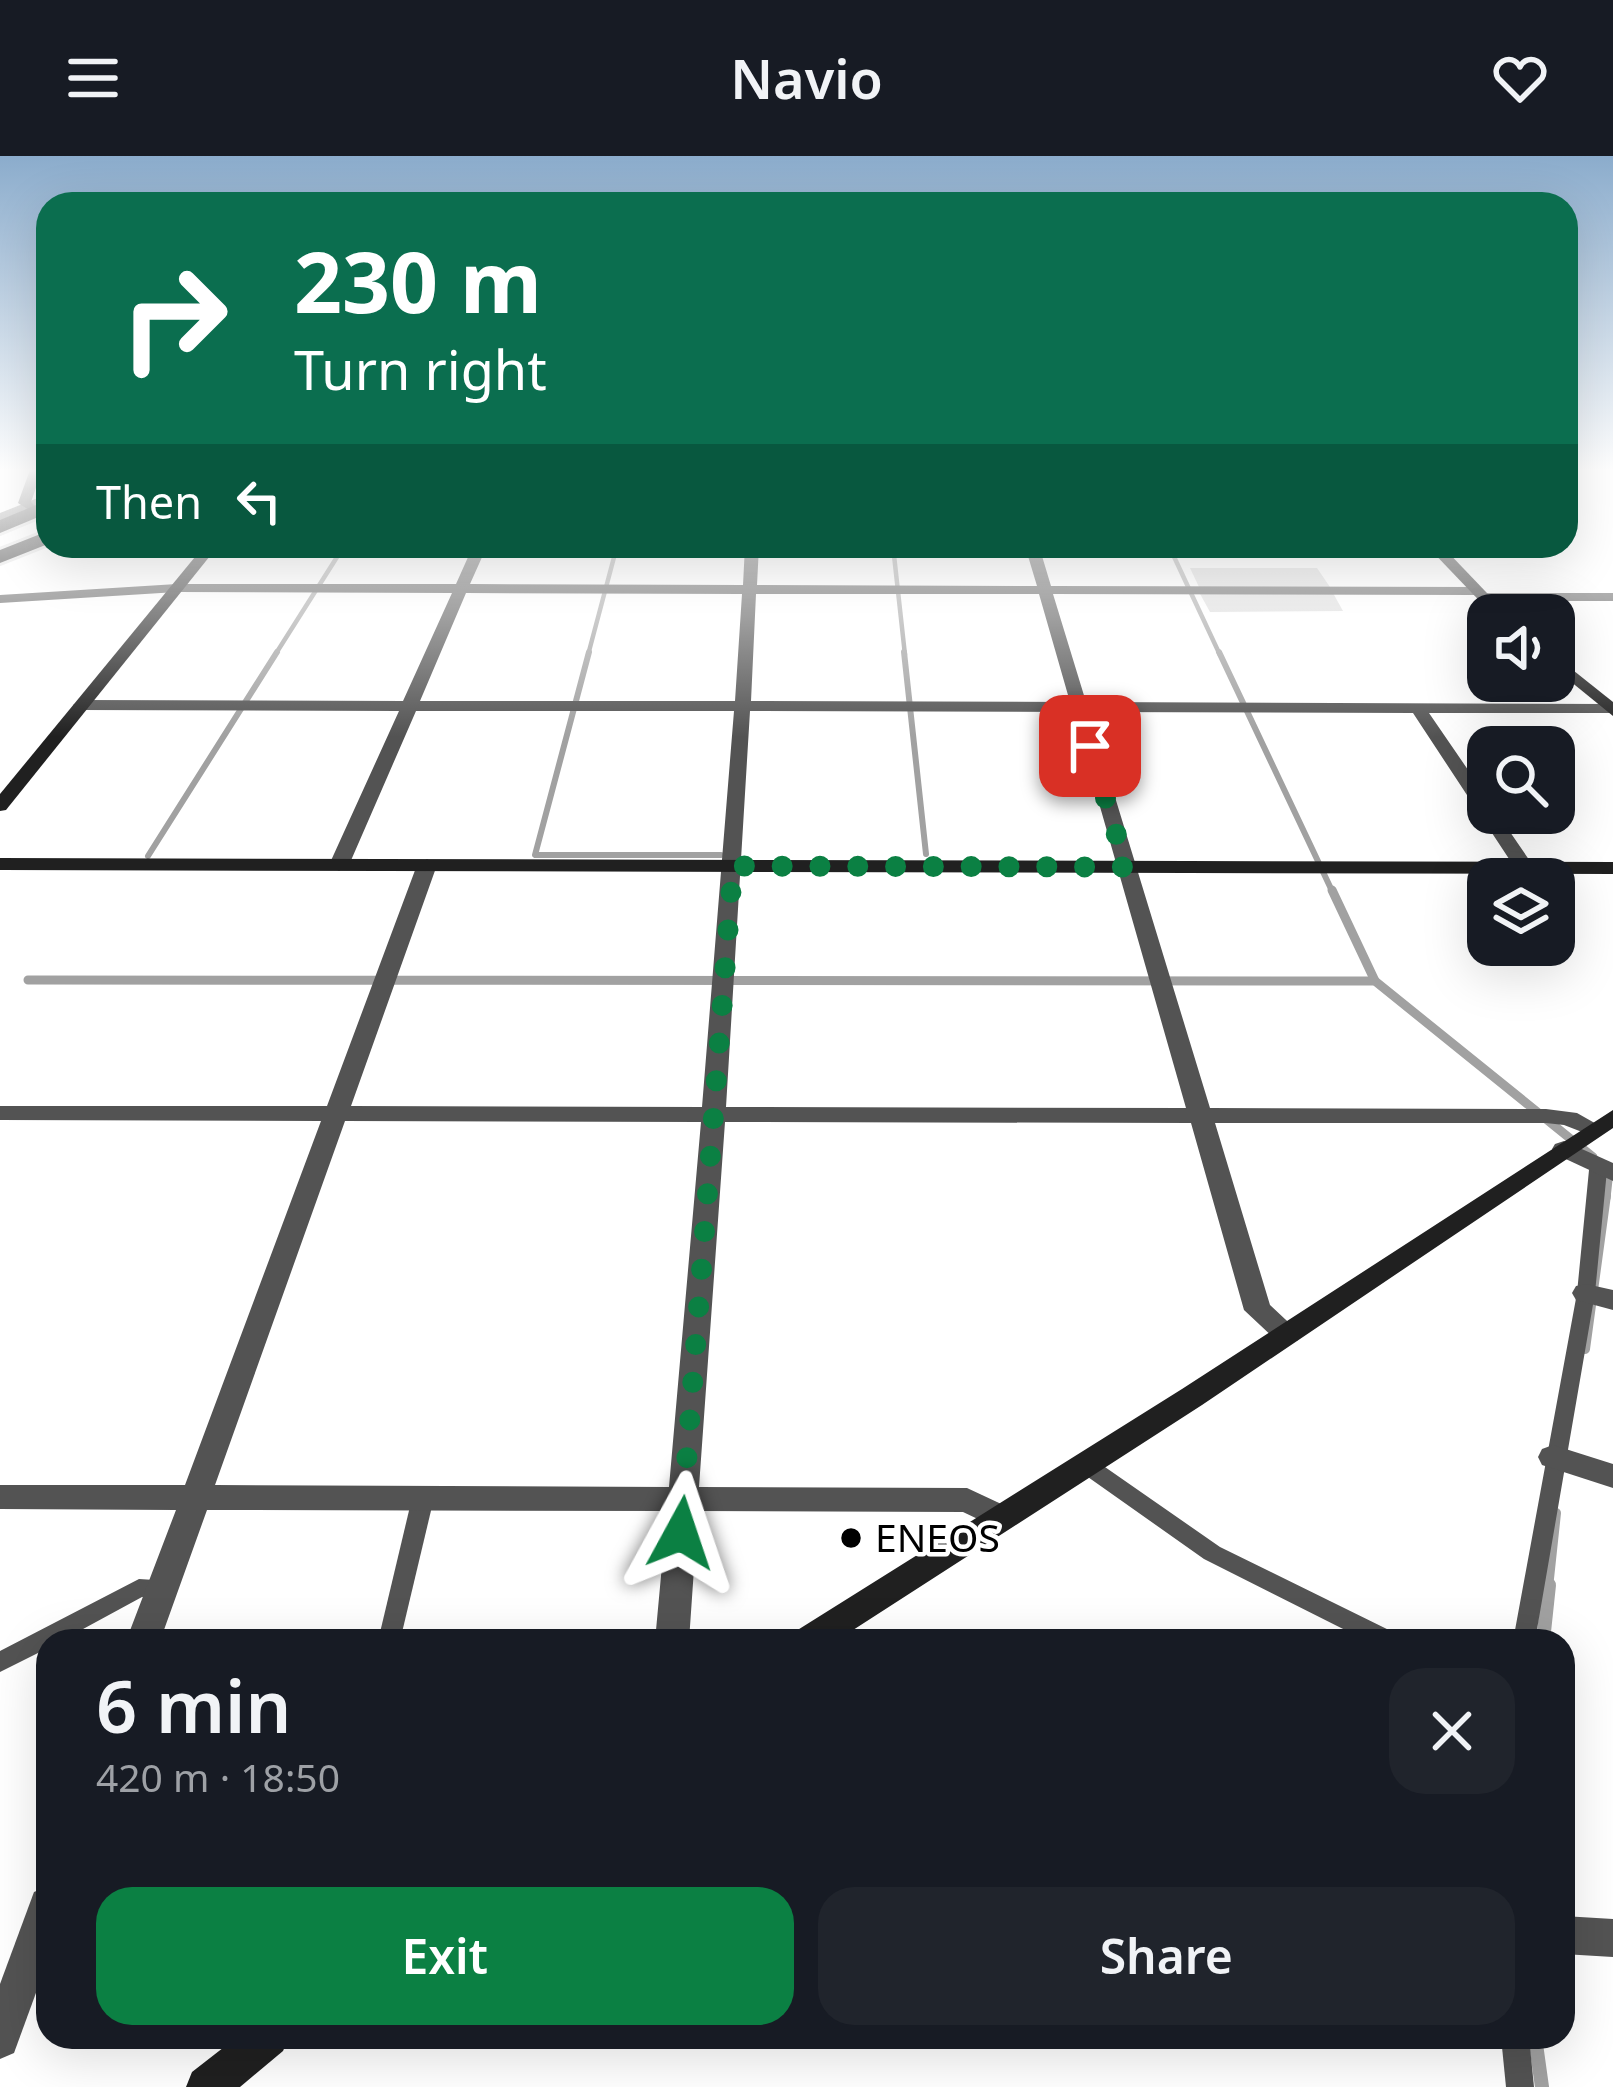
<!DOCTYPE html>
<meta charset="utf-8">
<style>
:root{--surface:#171b24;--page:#20242c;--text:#f1f3f6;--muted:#9ea1a6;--accent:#0b8043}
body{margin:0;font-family:"Noto Sans",sans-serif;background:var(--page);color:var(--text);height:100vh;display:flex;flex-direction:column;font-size:45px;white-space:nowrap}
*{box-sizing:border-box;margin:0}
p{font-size:39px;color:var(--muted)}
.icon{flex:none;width:66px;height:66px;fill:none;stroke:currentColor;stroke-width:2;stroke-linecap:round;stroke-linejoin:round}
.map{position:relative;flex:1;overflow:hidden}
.drawer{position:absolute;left:36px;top:1473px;width:1539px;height:420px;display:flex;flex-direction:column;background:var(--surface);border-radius:36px;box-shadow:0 12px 48px #0002}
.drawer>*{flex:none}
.top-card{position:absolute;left:36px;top:36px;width:1542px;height:366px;border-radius:36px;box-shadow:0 12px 48px #0002;background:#0b6e4f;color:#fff;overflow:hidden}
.buttons{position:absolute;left:1467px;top:438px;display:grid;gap:24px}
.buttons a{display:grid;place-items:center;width:108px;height:108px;border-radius:24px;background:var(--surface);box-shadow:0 12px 48px #0002;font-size:60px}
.pin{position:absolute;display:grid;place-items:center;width:102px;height:102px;color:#fff;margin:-51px;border-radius:24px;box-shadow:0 6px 18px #0006}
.me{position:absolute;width:132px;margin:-66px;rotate:5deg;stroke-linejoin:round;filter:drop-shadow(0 0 9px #0008)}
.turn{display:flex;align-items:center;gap:42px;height:252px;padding:0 60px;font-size:54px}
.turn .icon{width:156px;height:156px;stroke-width:2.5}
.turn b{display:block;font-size:84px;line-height:102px}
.then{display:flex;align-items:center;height:114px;padding:0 60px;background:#0003;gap:24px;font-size:45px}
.round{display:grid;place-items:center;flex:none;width:126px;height:126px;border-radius:36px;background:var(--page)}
.summary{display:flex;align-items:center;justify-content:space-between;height:204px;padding:0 60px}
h1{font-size:72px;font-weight:600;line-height:90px}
.cta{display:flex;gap:24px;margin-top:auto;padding:24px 60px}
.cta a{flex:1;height:138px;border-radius:36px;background:var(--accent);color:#fff;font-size:48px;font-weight:600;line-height:138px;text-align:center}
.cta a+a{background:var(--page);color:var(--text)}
header{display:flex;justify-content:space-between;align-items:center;height:156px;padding:0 60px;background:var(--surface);font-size:54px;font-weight:600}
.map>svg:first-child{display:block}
</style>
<header><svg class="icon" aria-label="menu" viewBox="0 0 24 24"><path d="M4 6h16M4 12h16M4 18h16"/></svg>Navio<svg class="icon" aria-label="heart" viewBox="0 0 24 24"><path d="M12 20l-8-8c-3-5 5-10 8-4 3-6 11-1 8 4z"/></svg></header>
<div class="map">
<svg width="1613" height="1931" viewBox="0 0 1613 1931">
<rect width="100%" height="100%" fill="#fff"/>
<g fill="#dadada">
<path d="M1190 412H1317L1330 431H1199Z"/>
<path d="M1199 436 1333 437 1343 455 1210 456Z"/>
</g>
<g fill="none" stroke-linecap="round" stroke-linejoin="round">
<g stroke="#a1a1a1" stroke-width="4.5">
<path d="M893 390 905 499"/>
<path d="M1169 390 1220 499"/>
<path d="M275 499 344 390"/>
<path d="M588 499 617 390"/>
</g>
<g stroke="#a1a1a1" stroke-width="6">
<path d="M589 496 535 699H721"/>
<path d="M904 496 926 698"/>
<path d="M1219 496 1333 737"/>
<path d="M148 700 277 496"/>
</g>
<g stroke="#a1a1a1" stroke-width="9">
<path d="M1332 734 1375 825"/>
<path d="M28 824 1375 825 1593 1001"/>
<path d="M1602 1015 1608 1024 1606 1042"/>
</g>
<g stroke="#a1a1a1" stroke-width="10">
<path d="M1585 1193 1606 1039"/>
<path d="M1548 1432 1556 1357"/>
</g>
<g stroke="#a1a1a1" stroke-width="14">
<path d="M1543 1485 1549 1429"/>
<path d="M1535 1881 1542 1931"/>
</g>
<defs>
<g id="highway">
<path d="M48 344V357L0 377V364Z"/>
<path d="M48 375V388L0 407V394Z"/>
</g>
</defs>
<use href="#highway" stroke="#dbdbdb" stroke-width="6"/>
<g fill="#535353" fill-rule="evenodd">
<path d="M1598 1009 1607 1014 1595 1137 1535 1485H1513L1577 1137 1589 1014Z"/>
<path d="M1085 1300 1092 1302 1220 1391 1397 1478 1400 1485H1367L1204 1403 1078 1314 1075 1308 1078 1302Z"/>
<path d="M423 1334 430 1336 434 1342 400 1485H378L412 1342 416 1336Z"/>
<path d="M139 1423 170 1425 173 1432 170 1439 142 1441 61 1485H48V1492L0 1516V1495Z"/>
<path d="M1501 1881H1529L1534 1931H1506Z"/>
</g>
<g fill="#535353" fill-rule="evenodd">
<path d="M48 338V347L0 366V357Z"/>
<path d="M473 390H487L470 428 743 429 745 390H759L757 429 1037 430 1025 390H1039L1051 430 1475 431 1481 437H1613V445H1481L1475 439 1053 438 1086 546 1613 548 1611 557H1429L1488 643V657H1497L1534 711 1524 717 1517 715 1413 557 1089 556 1210 952 1546 953 1577 957 1607 974 1595 981 1564 969 1546 967H1215L1270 1149 1301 1178 1297 1185H1277L1244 1154 1191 967 725 966 699 1331 967 1332 1012 1353 1017 1362 1012 1371 1001 1374 963 1356 698 1355 689 1485H655L667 1355 207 1354 160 1485H126L176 1354 0 1353V1329H185L321 965 0 964V950H327L417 709 427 703 437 709 351 950 702 951 734 555H416L349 709 339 715 329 709 399 555 81 554 73 549 81 544 403 545 452 437 177 436 0 447V439L177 428H456ZM466 437 742 438 735 545H420ZM756 438H1039L1070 546 751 545ZM750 555 1073 556 1186 952 726 951ZM345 965 701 966 669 1331 215 1329Z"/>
<path d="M1564 985 1613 1007V1025L1555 998 1552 993 1555 988Z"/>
<path d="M1586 1128 1613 1134V1154L1576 1144 1572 1137 1576 1130Z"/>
<path d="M1553 1289 1613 1308V1332L1542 1309 1538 1301 1542 1293Z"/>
<path d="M48 1730V1804L14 1897 0 1903V1828L34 1736Z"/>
<path d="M1563 1760 1613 1763V1801L1563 1798Z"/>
</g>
<g fill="#202020" fill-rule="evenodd">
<path d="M31 311H43L31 346 35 350 29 354 18 347Z"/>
<path d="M204 390H218L6 654 0 655V638Z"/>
<path d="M1427 390H1442L1508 459H1493Z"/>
<path d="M1554 499 1613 546V560L1554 512Z"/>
<path d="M0 702 1613 706V718L0 714Z"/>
<path d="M1613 954V972L1202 1249 836 1485H791L796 1475 1182 1233Z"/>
<path d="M237 1881H289L283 1895 240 1931H186L192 1916Z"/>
</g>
<use href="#highway" fill="#000" fill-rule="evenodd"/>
</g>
<linearGradient id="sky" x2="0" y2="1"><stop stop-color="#8baccc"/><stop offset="0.54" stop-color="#fff"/><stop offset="1" stop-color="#fff" stop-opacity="0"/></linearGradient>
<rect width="1613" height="581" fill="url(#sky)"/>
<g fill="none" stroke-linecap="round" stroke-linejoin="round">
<path stroke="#0b8043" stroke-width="21" stroke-dasharray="0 37.8" d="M681 1377 733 710 1126 711 1090 590"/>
</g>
<circle fill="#000" stroke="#fff" stroke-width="4.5" cx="851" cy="1382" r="12"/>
<g text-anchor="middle" stroke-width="9" stroke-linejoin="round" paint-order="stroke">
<g font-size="39" fill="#000" stroke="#fff" text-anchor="start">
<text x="875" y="1396">ENEOS</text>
</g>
</g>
</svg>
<div class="buttons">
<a><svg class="icon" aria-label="sound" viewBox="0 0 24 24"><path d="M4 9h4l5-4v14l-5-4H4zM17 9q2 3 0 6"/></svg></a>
<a><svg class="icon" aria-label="search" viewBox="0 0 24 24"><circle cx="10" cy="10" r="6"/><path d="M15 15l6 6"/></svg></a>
<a><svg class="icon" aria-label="layers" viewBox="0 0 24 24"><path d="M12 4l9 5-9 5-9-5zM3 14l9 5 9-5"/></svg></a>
</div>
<div class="pin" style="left:1090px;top:590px;background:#d93025"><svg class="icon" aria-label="arrive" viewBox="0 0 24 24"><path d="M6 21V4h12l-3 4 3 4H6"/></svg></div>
<svg class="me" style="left:681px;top:1377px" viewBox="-20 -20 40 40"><path d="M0-17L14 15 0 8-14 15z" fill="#0b8043" stroke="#fff" stroke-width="4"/></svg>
<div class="top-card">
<div class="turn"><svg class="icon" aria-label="right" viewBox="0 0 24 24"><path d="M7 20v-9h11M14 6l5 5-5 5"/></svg><div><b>230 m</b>Turn right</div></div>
<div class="then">Then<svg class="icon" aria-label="left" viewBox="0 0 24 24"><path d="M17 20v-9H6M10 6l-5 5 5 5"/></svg></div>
</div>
<section class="drawer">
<div class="summary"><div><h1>6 min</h1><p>420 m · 18:50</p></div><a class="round"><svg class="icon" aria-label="close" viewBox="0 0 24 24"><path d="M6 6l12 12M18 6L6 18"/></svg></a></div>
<div class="cta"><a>Exit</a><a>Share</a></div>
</section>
</div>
